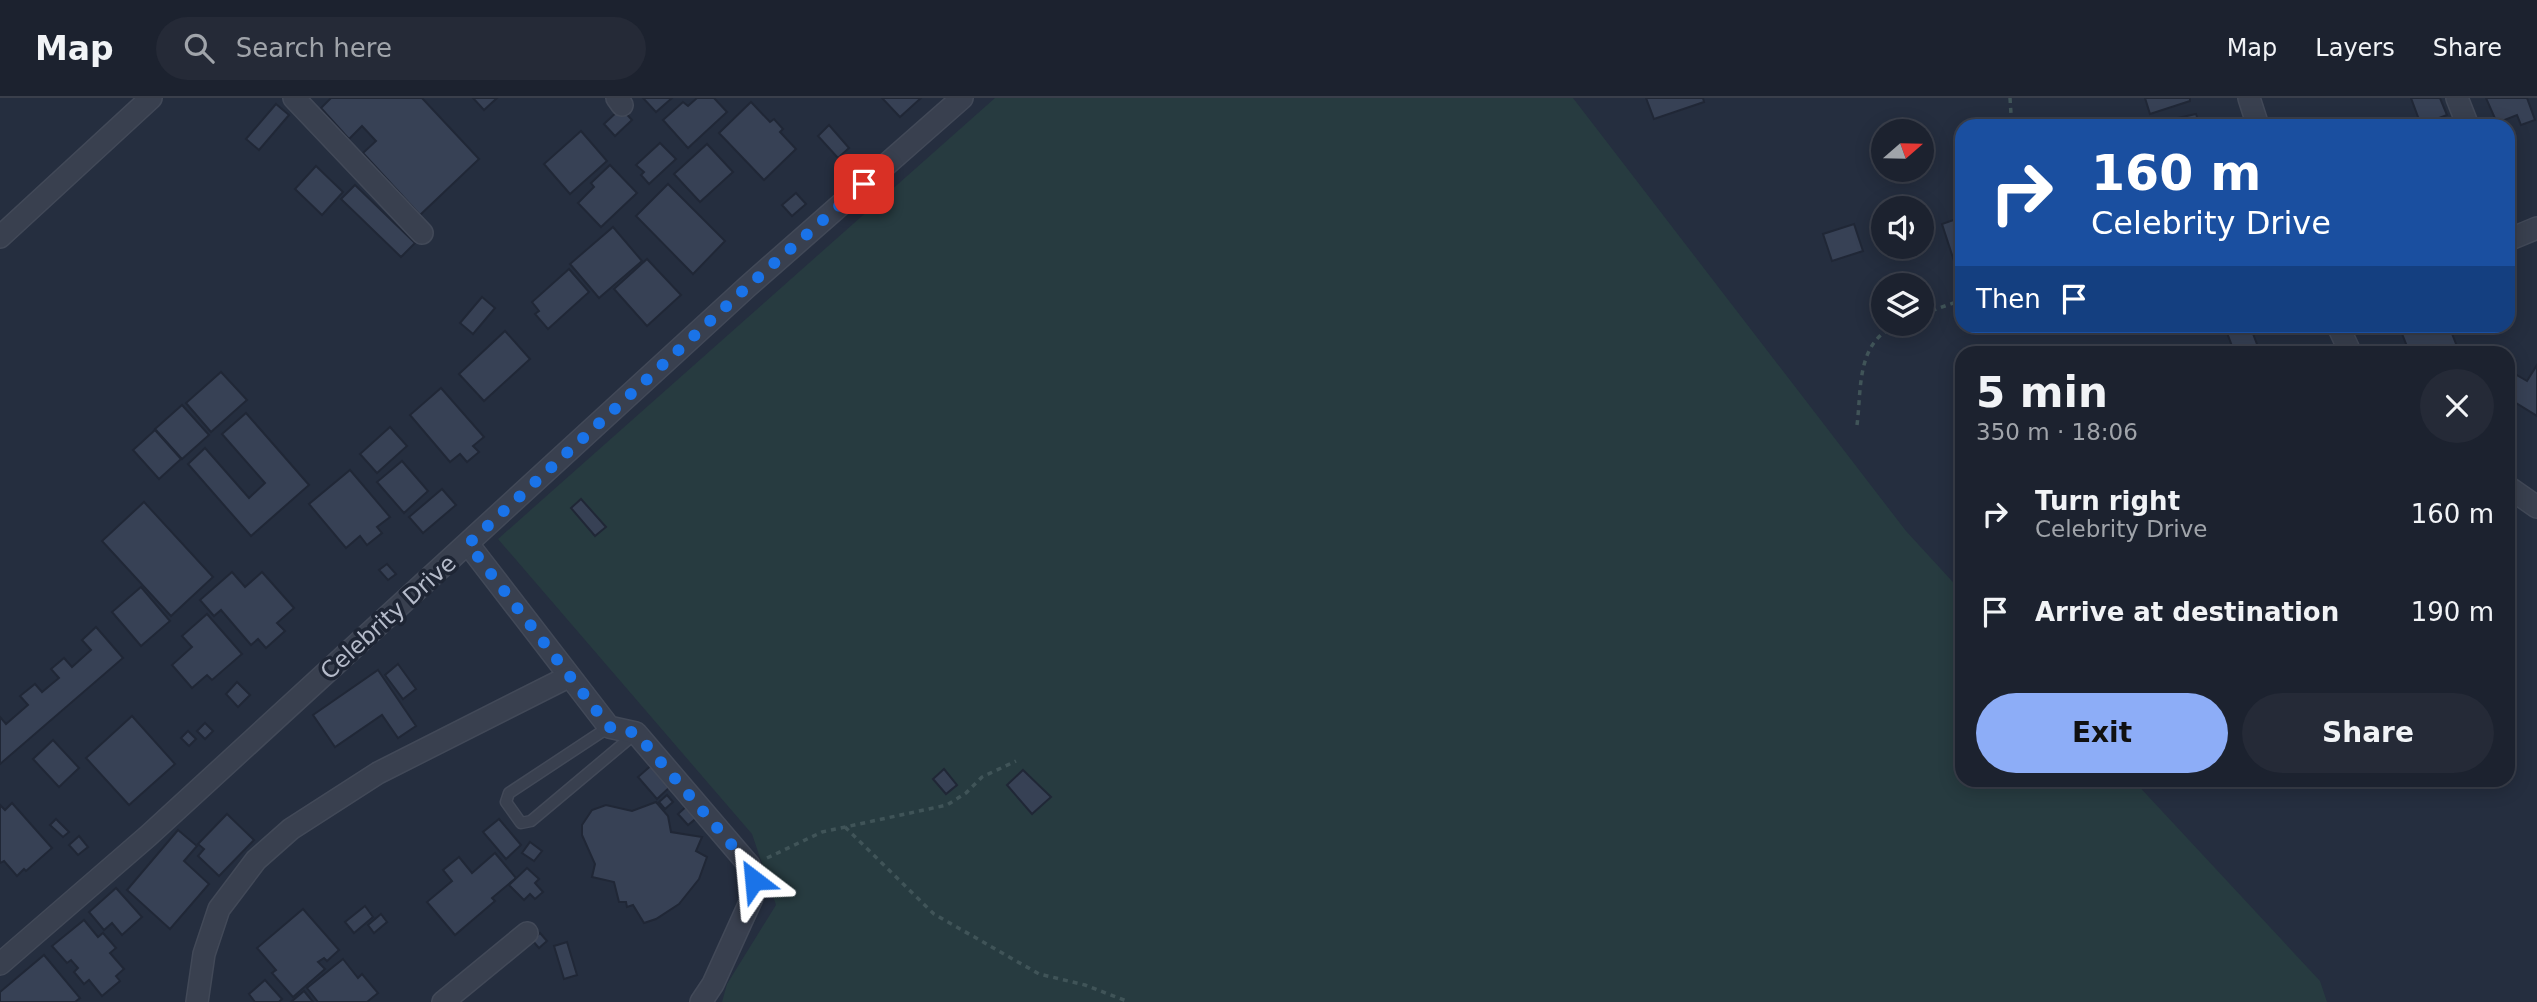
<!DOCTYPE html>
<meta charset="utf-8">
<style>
:root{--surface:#1c222f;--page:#252a37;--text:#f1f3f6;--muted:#a0a4aa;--line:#3a3f4b;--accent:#8dadf7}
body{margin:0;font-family:"DejaVu Sans",sans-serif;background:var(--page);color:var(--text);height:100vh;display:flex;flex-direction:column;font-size:26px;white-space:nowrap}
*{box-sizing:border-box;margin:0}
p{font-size:23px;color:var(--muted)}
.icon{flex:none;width:38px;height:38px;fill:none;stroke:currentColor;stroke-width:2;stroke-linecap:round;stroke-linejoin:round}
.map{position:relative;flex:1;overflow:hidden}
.details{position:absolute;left:1955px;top:248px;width:560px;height:441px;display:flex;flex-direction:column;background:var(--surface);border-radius:21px;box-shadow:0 4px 18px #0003,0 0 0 2px var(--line)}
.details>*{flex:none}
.top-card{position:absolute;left:1955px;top:21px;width:560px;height:214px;border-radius:21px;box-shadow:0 4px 18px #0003,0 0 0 2px var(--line);background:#1a4fa0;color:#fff;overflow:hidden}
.needle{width:46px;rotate:70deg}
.fabs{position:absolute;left:1871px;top:21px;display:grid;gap:14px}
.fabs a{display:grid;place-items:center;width:63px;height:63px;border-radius:50%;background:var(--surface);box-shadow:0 4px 18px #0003,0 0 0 2px var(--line);font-size:35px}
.pin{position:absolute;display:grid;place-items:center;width:60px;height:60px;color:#fff;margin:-30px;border-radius:14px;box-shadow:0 4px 10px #0006}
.me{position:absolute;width:77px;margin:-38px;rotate:331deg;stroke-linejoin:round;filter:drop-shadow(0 0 5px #0008)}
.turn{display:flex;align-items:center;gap:24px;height:147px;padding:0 21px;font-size:32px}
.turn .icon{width:91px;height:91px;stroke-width:2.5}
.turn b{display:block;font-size:49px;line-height:60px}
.then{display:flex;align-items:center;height:66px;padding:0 21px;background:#0003;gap:14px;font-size:26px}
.round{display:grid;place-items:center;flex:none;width:74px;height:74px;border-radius:37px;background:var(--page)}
.head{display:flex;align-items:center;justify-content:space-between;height:119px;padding:0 21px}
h1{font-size:42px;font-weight:700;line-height:52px}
.cta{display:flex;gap:14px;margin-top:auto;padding:14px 21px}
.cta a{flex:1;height:80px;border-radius:42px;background:var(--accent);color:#111;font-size:28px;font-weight:700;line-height:80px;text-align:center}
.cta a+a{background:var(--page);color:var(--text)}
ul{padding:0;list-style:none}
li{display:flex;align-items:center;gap:21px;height:98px;padding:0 21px}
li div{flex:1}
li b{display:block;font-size:26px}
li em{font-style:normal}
header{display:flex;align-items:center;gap:42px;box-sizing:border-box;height:98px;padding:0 35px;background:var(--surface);border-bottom:2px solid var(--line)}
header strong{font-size:33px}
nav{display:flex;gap:38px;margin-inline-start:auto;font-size:24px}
.search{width:490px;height:63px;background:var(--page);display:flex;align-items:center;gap:18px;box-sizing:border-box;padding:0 24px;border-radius:38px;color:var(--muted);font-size:26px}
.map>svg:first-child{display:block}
</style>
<header>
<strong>Map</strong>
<div class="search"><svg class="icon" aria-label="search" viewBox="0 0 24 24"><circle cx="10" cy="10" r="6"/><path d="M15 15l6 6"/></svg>Search here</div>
<nav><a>Map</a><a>Layers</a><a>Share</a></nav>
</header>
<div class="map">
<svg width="2537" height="904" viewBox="0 0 2537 904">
<rect width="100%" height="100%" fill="#252e3f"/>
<path fill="#273b40" d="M995 0H1573L1906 433 1962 494V682L2134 683 2320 883 2327 904H722L727 886 776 807 752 736 498 441Z"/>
<g fill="#374155" stroke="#202736" stroke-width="2">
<path d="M331 0H422L479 61 420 117 363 55 376 43 362 28 349 41 321 10Z"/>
<path d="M473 0H497L484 12Z"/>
<path d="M643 0H672L656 14Z"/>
<path d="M697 0H714L727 14 688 50 663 22 683 4 688 8Z"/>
<path d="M882 0H921L900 19Z"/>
<path d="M1646 0H1703L1704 4 1654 21Z"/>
<path d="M2145 0H2190V3L2150 16Z"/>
<path d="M2411 0H2440L2447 17 2421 27Z"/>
<path d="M2486 0H2527L2535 22 2521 27 2517 17 2497 25Z"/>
<path d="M751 4 770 24 774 21 783 31 780 34 796 51 764 82 719 35Z"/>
<path d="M276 6 289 17 259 52 246 41Z"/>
<path d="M621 10 632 22 615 38 604 26Z"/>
<path d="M2196 16 2200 28H2155L2178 20Z"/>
<path d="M829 27 849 50 838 60 818 38Z"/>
<path d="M581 33 607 63 570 96 544 66Z"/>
<path d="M660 45 676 61 649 86 641 77 644 74 636 67Z"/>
<path d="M707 46 733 74 700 104 674 76Z"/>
<path d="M610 67 637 95 601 129 578 105 594 89 591 85Z"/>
<path d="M316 68 343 94 322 117 295 91Z"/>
<path d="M668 86 725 143 693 176 636 118Z"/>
<path d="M355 87 415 145 401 159 341 101Z"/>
<path d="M796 95 806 106 792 118 782 107Z"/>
<path d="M1962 119V163L1955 166 1942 126Z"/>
<path d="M1854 126 1863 153 1832 163 1823 136Z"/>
<path d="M613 129 642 163 599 200 570 166Z"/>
<path d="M647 161 681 197 647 228 614 191Z"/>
<path d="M569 171 589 194 548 231 535 216 539 213 532 204Z"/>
<path d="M482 199 495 210 473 236 460 225Z"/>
<path d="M2238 228H2250L2260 254 2235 256 2226 232Z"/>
<path d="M2399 228H2449L2458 251 2448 256H2410Z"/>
<path d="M2457 228H2471L2472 231 2460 235Z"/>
<path d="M505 233 530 261 484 303 459 276Z"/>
<path d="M2537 267V318L2508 300V272L2527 283Z"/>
<path d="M221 274 247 302 211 334 186 305Z"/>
<path d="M441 290 484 339 473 348 479 354 467 364 460 356 450 364 410 317Z"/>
<path d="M182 307 209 337 182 361 155 331Z"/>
<path d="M246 315 309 387 251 438 188 366 205 350 249 400 265 385 222 336Z"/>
<path d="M390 329 407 348 377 375 360 356Z"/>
<path d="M155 332 181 361 159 381 133 352Z"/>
<path d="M402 363 428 393 404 415 377 384Z"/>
<path d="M350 372 390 419 377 429 382 435 367 447 360 438 346 450 309 406Z"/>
<path d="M442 391 456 407 423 435 409 419Z"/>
<path d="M581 401 606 429 595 438 571 410Z"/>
<path d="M144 404 213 479 171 518 102 443Z"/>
<path d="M387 466 396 476 388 482 379 472Z"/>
<path d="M232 474 245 489 262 474 294 510 277 525 285 533 266 550 258 541 251 547 221 512 214 518 200 502Z"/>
<path d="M141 489 170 523 141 548 112 514Z"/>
<path d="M207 516 242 556 212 582 207 577 192 590 172 567 192 549 182 538Z"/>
<path d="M96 529 123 560 0 666V619L6 626 28 607 20 598 35 586 42 594 59 580 51 571 64 560 72 569 91 552 82 542Z"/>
<path d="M398 566 416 591 403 601 385 577Z"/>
<path d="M378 572 416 628 398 640 382 617 335 649 313 617Z"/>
<path d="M237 584 250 597 238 609 226 596Z"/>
<path d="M132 618 175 666 129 707 86 660Z"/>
<path d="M205 625 213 633 205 641 197 633Z"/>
<path d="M188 633 196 641 189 648 181 640Z"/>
<path d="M53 642 79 670 59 689 33 661Z"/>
<path d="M654 665 672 687 657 701 638 679Z"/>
<path d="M944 671 957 687 946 696 933 681Z"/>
<path d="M1023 672 1051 699 1032 716 1007 687Z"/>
<path d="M667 697 673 704 665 711 659 704Z"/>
<path d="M656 704 668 718 671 734 702 739 696 753 707 759 699 781 679 806 656 821 644 825 633 807 627 809 626 804H619L614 784 592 779 595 766 582 737V727L592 712 606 707 632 713Z"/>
<path d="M12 705 52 750 26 773 24 771 17 778 4 763 0 765V707L5 712Z"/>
<path d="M689 706 699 718 688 727 678 716Z"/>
<path d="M227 716 254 742 219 778 198 758 204 751 198 746Z"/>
<path d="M56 721 69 734 63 739 50 727Z"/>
<path d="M499 721 521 747 506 761 483 734Z"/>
<path d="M178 732 197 748 184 763 209 786 170 831 127 792Z"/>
<path d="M79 738 88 749 78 757 69 747Z"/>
<path d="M530 744 542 753 534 763 522 755Z"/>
<path d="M495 755 516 780 492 800 495 803 455 837 427 804 452 783 443 772 459 759 472 775Z"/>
<path d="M527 770 539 781 535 785 543 794 535 801 530 796 524 802 509 787Z"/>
<path d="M116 790 142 819 122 837 112 825 104 832 89 814Z"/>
<path d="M365 808 373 819 354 835 345 824Z"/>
<path d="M303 811 339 852 327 863 324 860 318 864 325 871 293 899 272 875 276 872 257 850Z"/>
<path d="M381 816 387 824 374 835 368 827Z"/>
<path d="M84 822 98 839 103 835 116 850 110 855 124 871 116 878 120 883 102 898 89 882 84 886 74 874 78 870 71 862 67 865 52 848Z"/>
<path d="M540 835 547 843 539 850 532 842Z"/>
<path d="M567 844 577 877 564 881 554 848Z"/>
<path d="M44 857 80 900 75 904H0V894Z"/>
<path d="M343 861 358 880 362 876 378 895 367 904H318L307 890Z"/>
<path d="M265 882 282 901 279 904H255L249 896Z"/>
<path d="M304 893 313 904H291Z"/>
</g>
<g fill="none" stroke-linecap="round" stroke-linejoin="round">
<defs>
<path id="service" d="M609 629 509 695 506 704 521 725 531 723 636 635"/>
<g id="minor">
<path d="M294 0 422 135"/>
<path d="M617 0 622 7"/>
<path d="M2249 0 2258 28"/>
<path d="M2457 0 2468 28"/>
<path d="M0 139 151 0"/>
<path d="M2508 142 2537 130"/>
<path d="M2338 228 2351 256"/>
<path d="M2508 389 2537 409"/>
<path d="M468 446 609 629 636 635 749 767 754 782 752 800 713 886 701 904"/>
<path d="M0 866 148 738 747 189 962 0"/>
<path d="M197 904 204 856 219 811 256 762 291 731 378 675 568 579"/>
<path d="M443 904 527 835"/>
</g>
</defs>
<use href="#service" stroke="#424958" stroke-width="13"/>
<use href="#minor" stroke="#424958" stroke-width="24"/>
<g stroke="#405458" stroke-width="3.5" stroke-dasharray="5 5" stroke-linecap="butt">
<path d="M2010 0 2011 16 2016 28"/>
<path d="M1922 216 1962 202"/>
<path d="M1857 327C1861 298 1857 257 1882 236 1887 232 1896 229 1902 226"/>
<path d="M845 729 934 816 1039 876 1085 887 1129 904"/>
<path d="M767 760 822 734 947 707 966 695 982 679 1016 663"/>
</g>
<use href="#service" stroke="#39404f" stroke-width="10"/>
<use href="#minor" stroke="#39404f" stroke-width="21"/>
</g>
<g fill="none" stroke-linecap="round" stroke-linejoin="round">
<path stroke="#1a73e8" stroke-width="12" stroke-dasharray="0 21.6" d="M754 782 749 767 636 635 609 629 468 446 747 189 864 86"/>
</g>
<g text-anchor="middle" stroke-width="7" stroke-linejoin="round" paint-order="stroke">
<g font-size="23" fill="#b5bbca" stroke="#1e2534">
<text transform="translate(388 519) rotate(-42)" y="8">Celebrity Drive</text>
</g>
</g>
</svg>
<div class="fabs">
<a><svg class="needle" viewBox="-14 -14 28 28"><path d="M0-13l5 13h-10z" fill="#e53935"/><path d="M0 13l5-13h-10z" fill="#a0a4aa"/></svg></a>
<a><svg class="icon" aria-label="sound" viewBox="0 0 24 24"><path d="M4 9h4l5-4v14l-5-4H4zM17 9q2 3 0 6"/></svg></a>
<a><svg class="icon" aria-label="layers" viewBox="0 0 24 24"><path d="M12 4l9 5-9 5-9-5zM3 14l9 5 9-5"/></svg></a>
</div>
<div class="pin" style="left:864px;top:86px;background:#d93025"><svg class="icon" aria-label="arrive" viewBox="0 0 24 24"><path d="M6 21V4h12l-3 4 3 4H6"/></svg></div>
<svg class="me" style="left:754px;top:782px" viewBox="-20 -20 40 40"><path d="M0-17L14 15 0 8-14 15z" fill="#1a73e8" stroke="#fff" stroke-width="4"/></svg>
<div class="top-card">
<div class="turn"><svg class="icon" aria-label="right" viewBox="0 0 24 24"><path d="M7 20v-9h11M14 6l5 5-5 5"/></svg><div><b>160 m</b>Celebrity Drive</div></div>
<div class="then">Then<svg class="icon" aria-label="arrive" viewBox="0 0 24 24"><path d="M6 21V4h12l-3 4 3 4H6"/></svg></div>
</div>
<section class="details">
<div class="head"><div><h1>5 min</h1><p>350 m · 18:06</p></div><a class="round"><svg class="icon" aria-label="close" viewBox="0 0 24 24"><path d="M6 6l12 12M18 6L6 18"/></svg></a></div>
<ul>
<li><svg class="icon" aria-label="right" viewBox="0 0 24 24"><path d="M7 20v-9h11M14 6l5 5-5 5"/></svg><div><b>Turn right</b><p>Celebrity Drive</p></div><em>160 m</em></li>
<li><svg class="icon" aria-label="arrive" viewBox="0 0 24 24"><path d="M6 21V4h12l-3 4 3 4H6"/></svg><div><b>Arrive at destination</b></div><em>190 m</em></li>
</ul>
<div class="cta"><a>Exit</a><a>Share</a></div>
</section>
</div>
